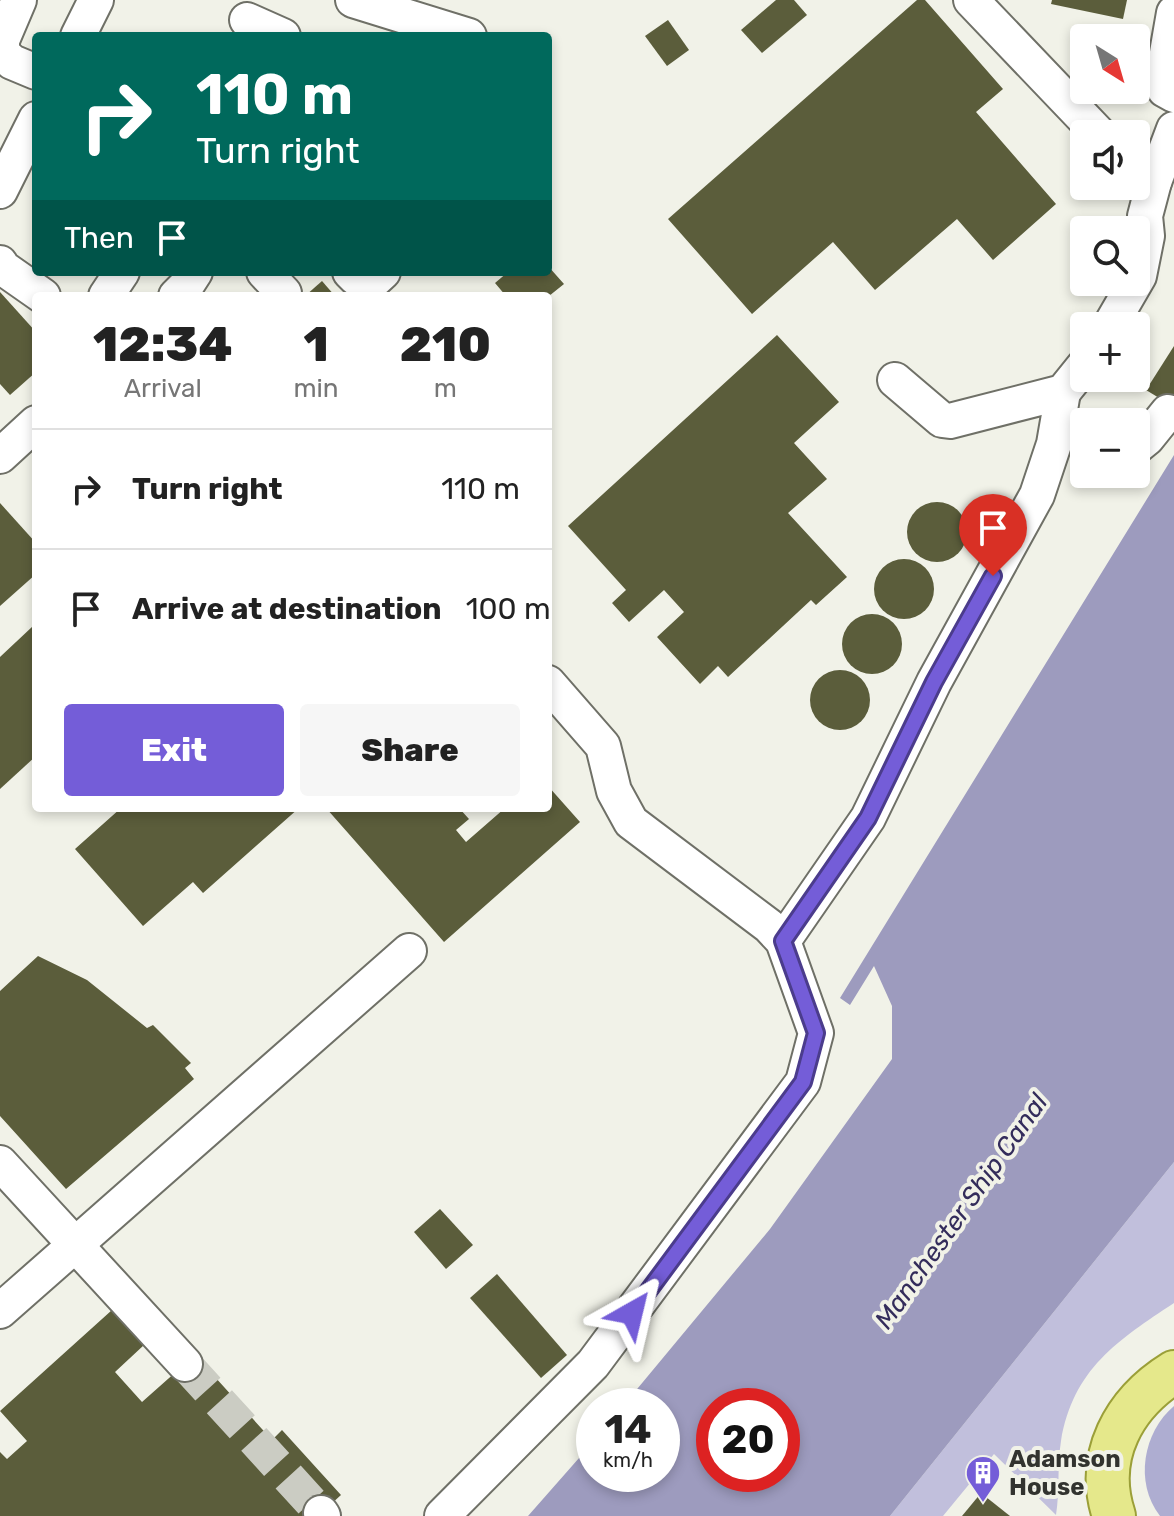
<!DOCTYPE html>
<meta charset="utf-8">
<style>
:root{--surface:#fff;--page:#f6f6f6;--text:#222;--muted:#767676;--line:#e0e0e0;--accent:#745dd8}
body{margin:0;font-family:Rubik,sans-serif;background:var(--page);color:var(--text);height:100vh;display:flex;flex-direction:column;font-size:30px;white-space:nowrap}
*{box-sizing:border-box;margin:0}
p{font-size:26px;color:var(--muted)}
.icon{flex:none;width:44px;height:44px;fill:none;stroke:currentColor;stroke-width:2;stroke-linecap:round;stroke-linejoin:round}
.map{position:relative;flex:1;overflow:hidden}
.panel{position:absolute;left:32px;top:292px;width:520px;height:520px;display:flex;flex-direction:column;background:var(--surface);border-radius:8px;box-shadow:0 4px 12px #0003}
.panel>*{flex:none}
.guide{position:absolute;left:32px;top:32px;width:520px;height:244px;border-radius:8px;box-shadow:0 4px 12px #0003;background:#00695c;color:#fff;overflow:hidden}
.needle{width:52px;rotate:143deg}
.buttons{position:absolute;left:1070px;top:24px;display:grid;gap:16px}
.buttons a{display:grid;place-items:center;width:80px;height:80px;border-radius:8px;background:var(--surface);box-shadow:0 4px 12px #0003;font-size:40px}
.speed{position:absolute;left:576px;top:1388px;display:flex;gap:16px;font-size:40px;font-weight:700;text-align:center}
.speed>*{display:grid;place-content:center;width:104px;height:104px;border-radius:50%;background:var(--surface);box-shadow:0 4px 12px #0003;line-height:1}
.speed small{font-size:20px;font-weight:400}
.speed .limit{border:12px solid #d22;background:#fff;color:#111}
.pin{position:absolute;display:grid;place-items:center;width:68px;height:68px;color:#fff;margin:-82px -34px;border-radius:50% 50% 50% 0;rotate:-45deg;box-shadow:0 0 8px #0007}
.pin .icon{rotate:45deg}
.me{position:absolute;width:88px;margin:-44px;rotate:37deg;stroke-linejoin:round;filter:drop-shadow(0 0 6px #0008)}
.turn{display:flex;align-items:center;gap:28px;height:168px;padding:0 32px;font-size:36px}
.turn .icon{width:104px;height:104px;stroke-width:2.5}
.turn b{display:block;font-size:56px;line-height:68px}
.then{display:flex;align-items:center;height:76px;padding:0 32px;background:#0003;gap:16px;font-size:30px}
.eta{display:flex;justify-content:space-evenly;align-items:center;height:136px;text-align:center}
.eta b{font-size:48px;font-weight:800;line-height:56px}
.button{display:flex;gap:16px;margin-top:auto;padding:16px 32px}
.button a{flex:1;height:92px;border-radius:8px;background:var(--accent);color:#fff;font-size:32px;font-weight:800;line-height:92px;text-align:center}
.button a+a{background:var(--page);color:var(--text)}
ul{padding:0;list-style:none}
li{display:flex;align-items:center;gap:24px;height:120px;padding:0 32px;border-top:2px solid var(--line)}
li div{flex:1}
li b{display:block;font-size:30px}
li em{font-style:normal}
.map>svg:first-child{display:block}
</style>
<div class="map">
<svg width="1174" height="1516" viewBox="0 0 1174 1516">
<rect width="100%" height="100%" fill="#f1f2e8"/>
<path fill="#c1bfdc" d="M1174 1162V1303C1118 1340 1073 1369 1061 1441 1057 1466 1060 1490 1056 1515L994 1454 943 1516H890Z"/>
<path fill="#aeadd1" d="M1174 1406V1516H1160C1134 1483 1143 1432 1174 1406Z"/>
<path fill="#9d9bbe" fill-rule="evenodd" d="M1174 455V1162L890 1516H528L594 1441V1474H662V1406H623L770 1229 892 1059V1006L874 966 850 1005 840 998ZM782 1406V1474H714V1406Z"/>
<g fill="#5b5d3b">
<path d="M776 0H794L807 15 762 53 741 30Z"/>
<path d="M917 0H925L1003 89 976 112 1056 204 993 260 957 219 875 290 833 242 752 314 668 219Z"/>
<path d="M1052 0H1127L1123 19 1051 4Z"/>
<path d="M668 20 689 50 667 66 645 36Z"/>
<path d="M548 266 564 284 549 296H506L495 283 508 272H548Z"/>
<path d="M322 281 335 296H305Z"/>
<path d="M0 292 36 332V372L10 395 0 384Z"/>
<path d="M777 335 839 402 794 443 827 479 788 513 847 577 816 605 811 600 728 677 718 666 700 684 657 637 684 612 664 590 629 622 612 603 626 590 568 526Z"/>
<path d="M1174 346V407L1146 390Z"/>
<circle cx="937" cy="532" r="30"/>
<path d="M0 503 36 543V574L0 606Z"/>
<circle cx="904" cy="589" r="30"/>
<circle cx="872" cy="644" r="30"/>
<path d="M33 626 36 629V756L0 789V657Z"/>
<circle cx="840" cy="700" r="30"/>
<path d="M548 786 580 822 444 942 326 808H459L469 819 456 830 466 842 505 808H548Z"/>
<path d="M121 808H299L203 893 193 882 143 926 75 849Z"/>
<path d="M38 956 87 980 147 1028 153 1025 191 1063 185 1068 194 1079 66 1189 0 1116V991Z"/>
<path d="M440 1209 473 1245 446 1269 414 1232Z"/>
<path d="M497 1274 567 1355 541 1378 470 1298Z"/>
<path d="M112 1310 144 1345 115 1372 142 1402 195 1355 272 1440 282 1430 341 1495 318 1516H0V1452L7 1459 27 1441 0 1411Z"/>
<path d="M981 1493 1010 1516H962Z"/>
</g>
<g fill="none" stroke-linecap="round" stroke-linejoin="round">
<path stroke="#cbccc3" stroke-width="34" stroke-dasharray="34 17" stroke-linecap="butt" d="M185 1364 321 1513"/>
<defs>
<g id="minor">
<path d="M19 0 2 40V53L12 62 36 72"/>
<path d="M353 0 469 36"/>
<path d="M971 0 1099 134"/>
<path d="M1174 13 1162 82 1165 90 1174 95"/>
<path d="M247 20 283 36"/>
<path d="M78 36 96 0"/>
<path d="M1154 182 1174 129"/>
<path d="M0 191 36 119"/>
<path d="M0 263 3 268 43 296"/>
<path d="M264 272 284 293"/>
<path d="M350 272 356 278 371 283 383 272"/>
<path d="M106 296 122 272"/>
<path d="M176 296 186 286 195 272"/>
<path d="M1110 326 1139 276 1147 236 1145 216 1154 182 1136 169"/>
<path d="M895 380 942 420 950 421 1063 392 1084 366"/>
<path d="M1136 447 1147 438 1168 412"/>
<path d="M0 456 36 423"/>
<path d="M783 941 868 818 934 682 1037 495 1054 444 1063 392"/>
<path d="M0 1163 185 1364"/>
<path d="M0 1311 409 951"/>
<path d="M321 1513 323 1516"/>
<path d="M442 1516 593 1364 803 1082 816 1033 783 941 769 926 631 822 614 791 603 746 548 683"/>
</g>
<path id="major" d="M1114 1516C1094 1456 1124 1403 1174 1372"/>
</defs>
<use href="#minor" stroke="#6f7067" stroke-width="38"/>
<use href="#major" stroke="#9b9f38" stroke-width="46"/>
<use href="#minor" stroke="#fff" stroke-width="34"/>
<use href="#major" stroke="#e5e88b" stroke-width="42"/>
</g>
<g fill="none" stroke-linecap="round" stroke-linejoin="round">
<defs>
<path id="route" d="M632 1313 803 1082 816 1033 783 941 868 818 934 682 993 576"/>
</defs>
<use href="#route" stroke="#4b3c8c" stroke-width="20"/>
<use href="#route" stroke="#745dd8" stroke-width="14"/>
</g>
<defs>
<symbol id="building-pin" viewBox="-11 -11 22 30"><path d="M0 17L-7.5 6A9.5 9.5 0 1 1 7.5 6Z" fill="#745dd8" stroke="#f1f2e8"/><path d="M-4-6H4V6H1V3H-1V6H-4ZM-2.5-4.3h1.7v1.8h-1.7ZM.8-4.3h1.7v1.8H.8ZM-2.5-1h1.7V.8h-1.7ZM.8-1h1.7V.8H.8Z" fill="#fff"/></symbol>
</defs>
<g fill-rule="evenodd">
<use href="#building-pin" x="963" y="1453" width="40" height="54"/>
</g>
<g text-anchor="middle" stroke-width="8" stroke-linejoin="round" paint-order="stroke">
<g font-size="24" font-weight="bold" fill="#32332f" stroke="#f1f2e8" text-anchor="start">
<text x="1009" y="1467">Adamson<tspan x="1009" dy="28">House</tspan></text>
</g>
<g font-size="26" font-style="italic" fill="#332c5b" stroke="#f1f2e8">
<text transform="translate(961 1211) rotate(-55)" y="9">Manchester Ship Canal</text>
</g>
</g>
</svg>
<div class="buttons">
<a><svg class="needle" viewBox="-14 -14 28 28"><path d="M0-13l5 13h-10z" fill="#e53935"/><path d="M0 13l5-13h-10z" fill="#767676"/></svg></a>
<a><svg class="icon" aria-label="sound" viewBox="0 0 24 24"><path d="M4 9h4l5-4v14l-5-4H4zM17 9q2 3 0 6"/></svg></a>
<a><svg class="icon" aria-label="search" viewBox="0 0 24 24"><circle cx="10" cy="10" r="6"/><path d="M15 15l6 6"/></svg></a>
<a>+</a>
<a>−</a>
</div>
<div class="speed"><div>14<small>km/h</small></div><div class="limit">20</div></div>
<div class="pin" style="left:993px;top:576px;background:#d93025"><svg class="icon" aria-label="arrive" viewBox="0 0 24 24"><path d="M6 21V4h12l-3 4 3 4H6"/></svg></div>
<svg class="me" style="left:632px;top:1313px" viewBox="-20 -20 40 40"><path d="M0-17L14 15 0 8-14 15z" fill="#745dd8" stroke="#fff" stroke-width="4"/></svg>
<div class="guide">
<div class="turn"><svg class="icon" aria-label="right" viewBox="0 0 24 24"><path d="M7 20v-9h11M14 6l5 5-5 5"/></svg><div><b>110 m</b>Turn right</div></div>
<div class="then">Then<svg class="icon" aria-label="arrive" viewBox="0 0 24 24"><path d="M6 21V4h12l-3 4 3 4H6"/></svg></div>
</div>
<section class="panel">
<div class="eta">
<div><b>12:34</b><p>Arrival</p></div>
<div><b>1</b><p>min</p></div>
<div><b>210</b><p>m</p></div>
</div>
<ul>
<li><svg class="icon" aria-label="right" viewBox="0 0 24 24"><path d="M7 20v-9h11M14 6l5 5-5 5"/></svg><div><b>Turn right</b></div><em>110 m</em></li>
<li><svg class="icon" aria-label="arrive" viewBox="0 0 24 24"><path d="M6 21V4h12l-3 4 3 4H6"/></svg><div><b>Arrive at destination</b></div><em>100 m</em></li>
</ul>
<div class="button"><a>Exit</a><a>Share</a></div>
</section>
</div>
